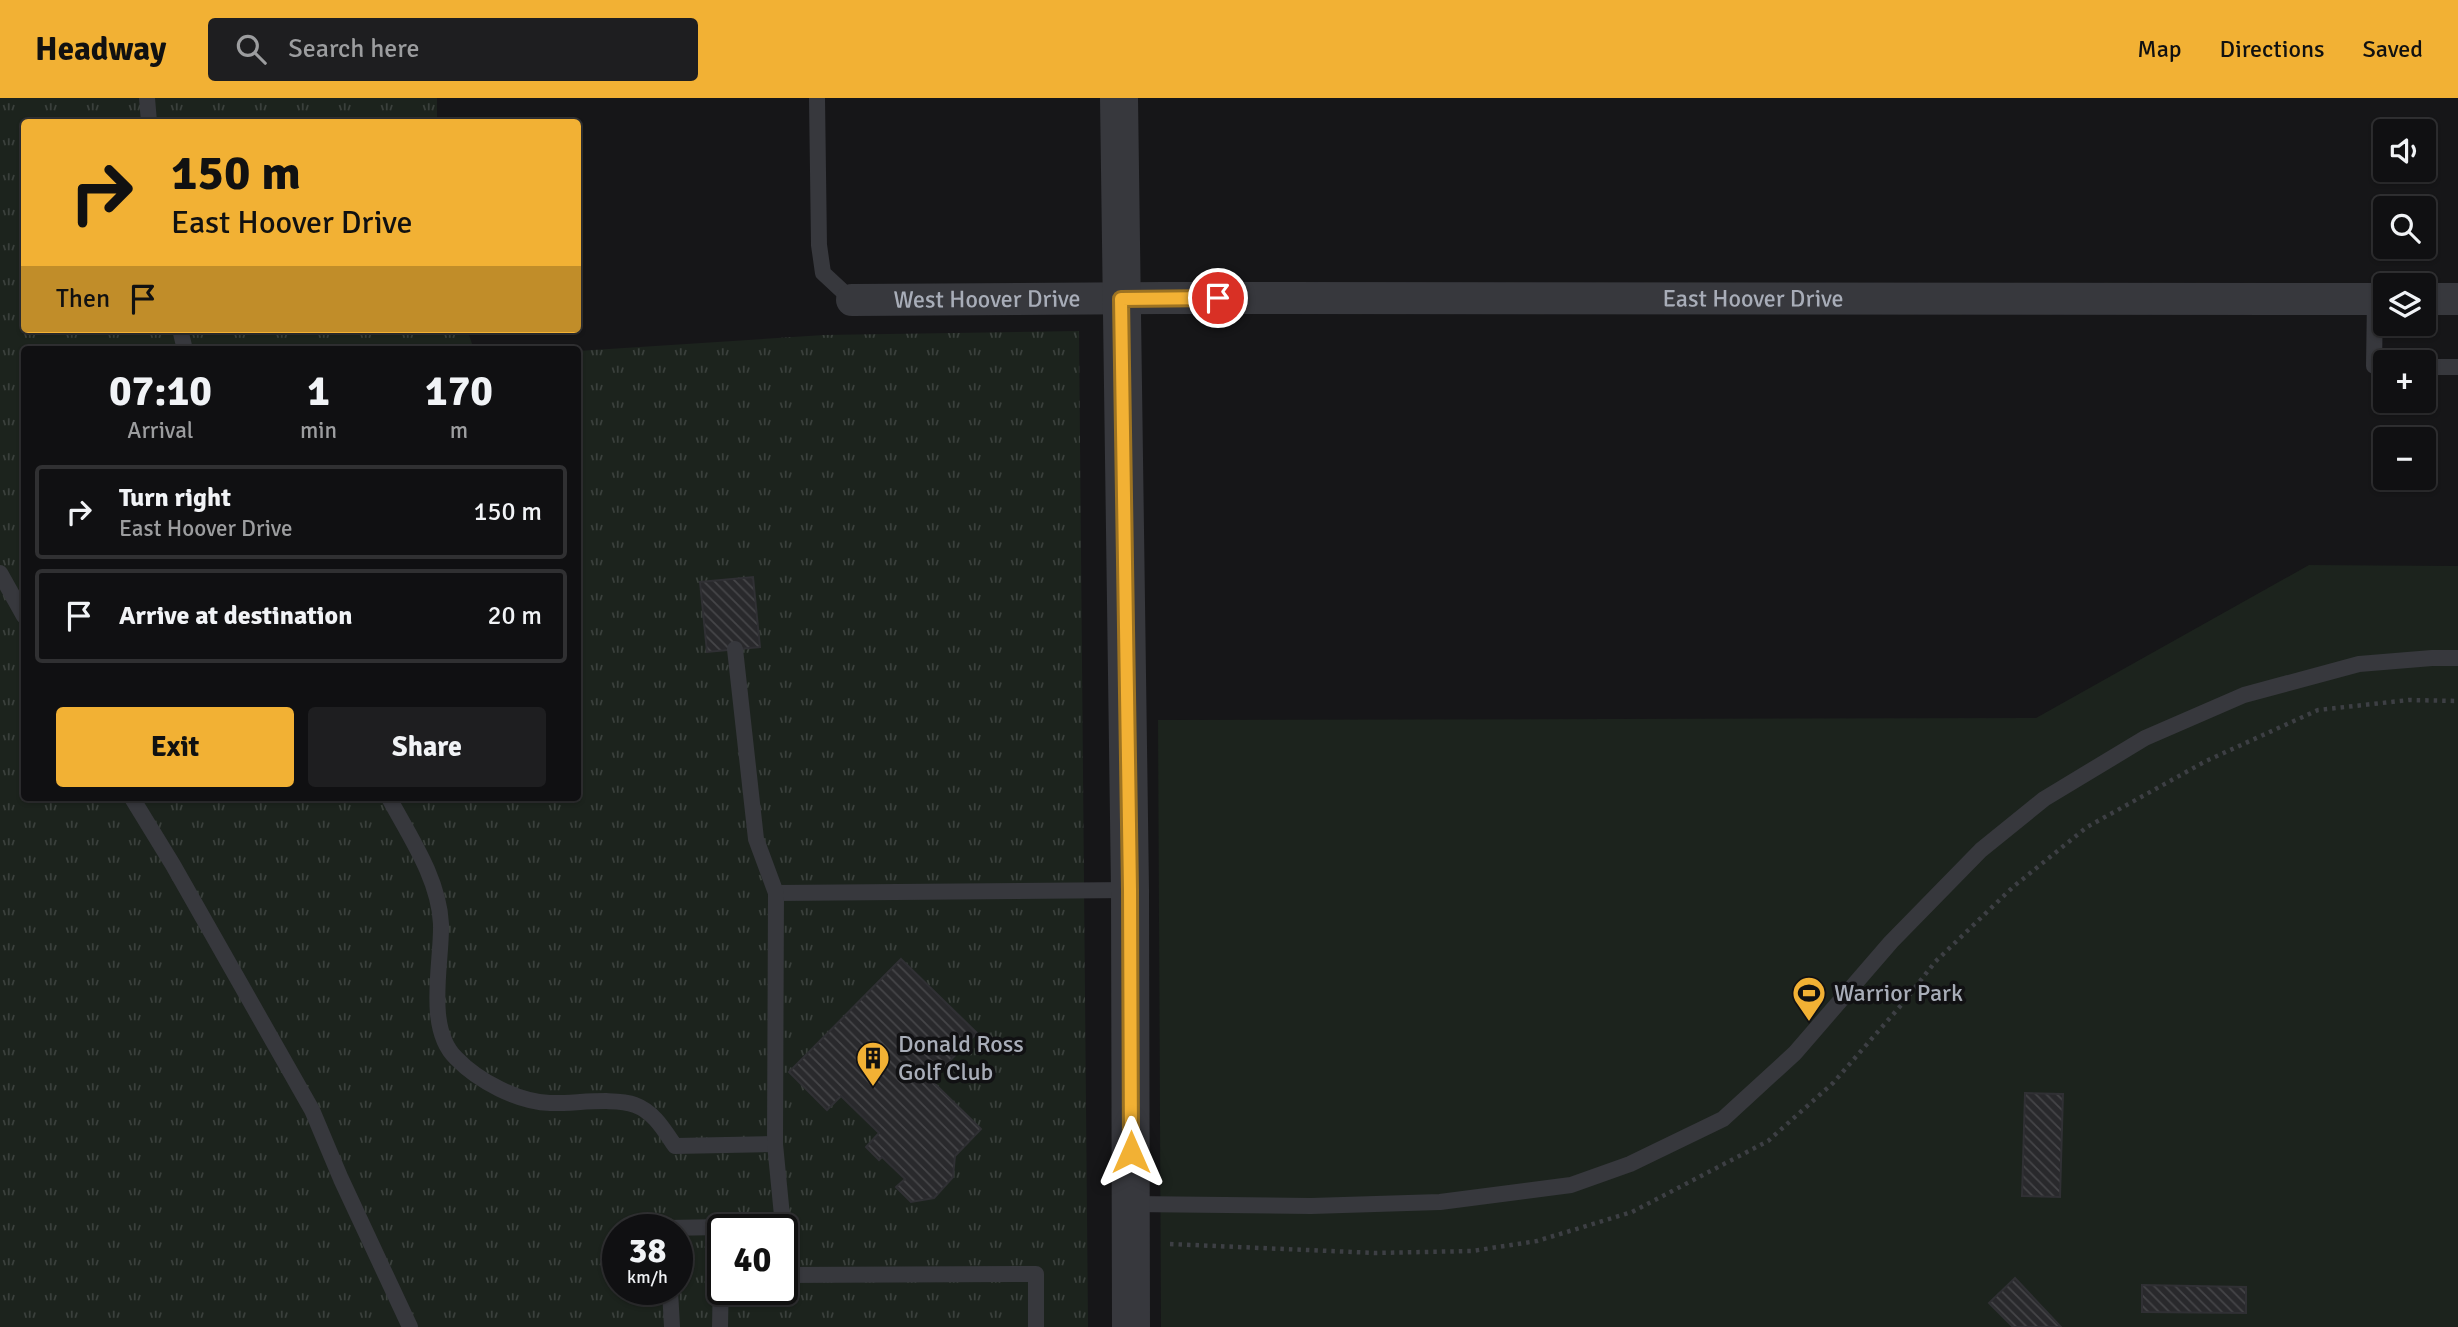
<!DOCTYPE html>
<meta charset="utf-8">
<style>
:root{--surface:#101012;--page:#1e1e20;--text:#f1f3f6;--muted:#9c9d9f;--line:#303032;--accent:#f2b134}
body{margin:0;font-family:Signika,sans-serif;background:var(--page);color:var(--text);height:100vh;display:flex;flex-direction:column;font-size:26px;white-space:nowrap}
*{box-sizing:border-box;margin:0}
p{font-size:23px;color:var(--muted)}
.icon{flex:none;width:38px;height:38px;fill:none;stroke:currentColor;stroke-width:2;stroke-linecap:round;stroke-linejoin:round}
.map{position:relative;flex:1;overflow:hidden}
.sheet{position:absolute;left:21px;top:248px;width:560px;height:455px;display:flex;flex-direction:column;background:var(--surface);border-radius:7px;box-shadow:0 2px 5px #0004,0 0 0 2px var(--line)}
.sheet>*{flex:none}
.banner{position:absolute;left:21px;top:21px;width:560px;height:214px;border-radius:7px;box-shadow:0 2px 5px #0004,0 0 0 2px var(--line);background:#f2b134;color:#111;overflow:hidden}
.tools{position:absolute;left:2373px;top:21px;display:grid;gap:14px}
.tools a{display:grid;place-items:center;width:63px;height:63px;border-radius:7px;background:var(--surface);box-shadow:0 2px 5px #0004,0 0 0 2px var(--line);font-size:35px}
.speed{position:absolute;left:602px;top:1116px;display:flex;gap:14px;font-size:35px;font-weight:700;text-align:center}
.speed>*{display:grid;place-content:center;width:91px;height:91px;border-radius:50%;background:var(--surface);box-shadow:0 2px 5px #0004,0 0 0 2px var(--line);line-height:1}
.speed small{font-size:18px;font-weight:400}
.speed .limit{border:4px solid #111;border-radius:10px;background:#fff;color:#111}
.pin{position:absolute;display:grid;place-items:center;width:60px;height:60px;color:#fff;margin:-30px;border:4px solid #fff;border-radius:50%;box-shadow:0 2px 7px #0007}
.me{position:absolute;width:77px;margin:-38px;rotate:0deg;stroke-linejoin:round;filter:drop-shadow(0 0 5px #0008)}
.turn{display:flex;align-items:center;gap:24px;height:147px;padding:0 35px;font-size:32px}
.turn .icon{width:91px;height:91px;stroke-width:2.5}
.turn b{display:block;font-size:49px;line-height:60px}
.then{display:flex;align-items:center;height:66px;padding:0 35px;background:#0003;gap:14px;font-size:26px}
.eta{display:flex;justify-content:space-evenly;align-items:center;height:119px;text-align:center}
.eta b{font-size:42px;font-weight:800;line-height:49px}
.cta{display:flex;gap:14px;margin-top:auto;padding:14px 35px}
.cta a{flex:1;height:80px;border-radius:7px;background:var(--accent);color:#111;font-size:28px;font-weight:800;line-height:80px;text-align:center}
.cta a+a{background:var(--page);color:var(--text)}
ul{padding:0;list-style:none}
li{display:flex;align-items:center;gap:21px;height:94px;margin:0 14px 10px;padding:0 21px;border:4px solid var(--line);border-radius:7px}
li div{flex:1}
li b{display:block;font-size:26px}
li em{font-style:normal}
header{display:flex;align-items:center;gap:42px;box-sizing:border-box;height:98px;padding:0 35px;background:var(--accent);color:#111}
header strong{font-size:33px}
nav{display:flex;gap:38px;margin-inline-start:auto;font-size:24px}
.search{width:490px;height:63px;background:var(--page);display:flex;align-items:center;gap:18px;box-sizing:border-box;padding:0 24px;border-radius:7px;color:var(--muted);font-size:26px}
.map>svg:first-child{display:block}
</style>
<header>
<strong>Headway</strong>
<div class="search"><svg class="icon" aria-label="search" viewBox="0 0 24 24"><circle cx="10" cy="10" r="6"/><path d="M15 15l6 6"/></svg>Search here</div>
<nav><a>Map</a><a>Directions</a><a>Saved</a></nav>
</header>
<div class="map">
<svg width="2458" height="1229" viewBox="0 0 2458 1229">
<defs>
<pattern id="grass-tufts" width="24" height="20" patternUnits="userSpaceOnUse" patternTransform="scale(1.75)"><rect width="24" height="20" fill="#1c231d"/><path d="M3 7l-1-3M5 7V3M7 7l1-3M15 17l-1-3M17 17v-4M19 17l1-3" fill="none" stroke="#3a403c"/></pattern>
<pattern id="building-back-hatch" width="6" height="6" patternUnits="userSpaceOnUse" patternTransform="scale(1.75)"><rect width="6" height="6" fill="#29292c"/><path d="M-1 5l2 2M0 0l6 6M5-1l2 2" fill="none" stroke="#454548"/></pattern>
</defs>
<rect width="100%" height="100%" fill="#161618"/>
<path fill="url(#grass-tufts)" fill-rule="evenodd" d="M0 0H437V24H24V231H467L474 252H24V700H578V253L824 237 1079 233 1088 1229H0ZM618 1132H677V1192H618ZM723 1132H782V1192H723Z"/>
<path fill="#1c231d" d="M2309 467 2458 468V1229H1161L1158 622 2036 620Z"/>
<g fill="url(#building-back-hatch)" stroke="#303034" stroke-width="2">
<path d="M753 479 760 549 707 554 700 484Z"/>
<path d="M901 861 977 935 931 982 981 1031 955 1058 953 1079 934 1100 911 1104 896 1089 905 1081 882 1059 879 1062 866 1049 879 1035 841 998 827 1012 789 974Z"/>
<path d="M2025 995 2063 996 2060 1099 2022 1098Z"/>
<path d="M2015 1180 2061 1229H2013L1989 1205Z"/>
<path d="M2142 1187 2246 1189V1215L2142 1214Z"/>
</g>
<g fill="none" stroke-linecap="round" stroke-linejoin="round">
<path stroke="#3d3f44" stroke-width="4.5" stroke-dasharray="3.5 5" stroke-linecap="butt" d="M1170 1146 1375 1155 1472 1153 1537 1143 1632 1114 1768 1043 1833 985 1903 905 1935 864 2013 789 2087 729 2206 663 2318 612 2409 602 2458 603"/>
<g stroke="#37383d" stroke-width="16">
<path d="M147 0 149 24"/>
<path d="M817 0 819 147 823 175 852 202"/>
<path d="M2375 201 2374 268H2385"/>
<path d="M180 231 185 252"/>
<path d="M2424 269H2458"/>
<path d="M0 475 24 518"/>
<path d="M132 700 173 767 312 1012 341 1081 410 1229"/>
<path d="M389 700C410 739 439 781 441 826 442 865 425 930 456 960 478 983 518 1004 550 1005 572 1006 615 999 635 1007 654 1014 664 1032 675 1048L775 1046"/>
<path d="M776 795 1130 792"/>
<path d="M1131 1106 1311 1108 1440 1104 1571 1087 1630 1066 1723 1021 1795 955 1891 844 1981 752 2044 701 2145 640 2244 597 2359 566 2432 560H2458"/>
<path d="M666 1132V1130L783 1128 775 1046 776 795 756 741 735 551"/>
<path d="M782 1177 1036 1176V1229"/>
<path d="M670 1192 672 1229"/>
<path d="M720 1229 721 1178 723 1177"/>
</g>
<g stroke="#37383d" stroke-width="32">
<path d="M2424 201H2458"/>
<path id="s1" d="M852 202 1163 200 2385 201"/>
</g>
<path stroke="#37383d" stroke-width="38" d="M1119 0 1130 792 1131 1229"/>
</g>
<g fill="none" stroke-linecap="round" stroke-linejoin="round">
<defs>
<path id="route" d="M1131 1054 1130 792 1121 201 1218 200"/>
</defs>
<use href="#route" stroke="#9d7322" stroke-width="18"/>
<use href="#route" stroke="#f2b134" stroke-width="12"/>
</g>
<defs>
<symbol id="stadium-pin" viewBox="-11 -11 22 30"><path d="M0 17L-7.5 6A9.5 9.5 0 1 1 7.5 6Z" fill="#f2b134" stroke="#111113"/><path d="M0-5a6.5 5 0 1 0 0 10a6.5 5 0 1 0 0-10ZM-3.5-1.8h7v3.6h-7Z" fill="#111"/></symbol>
<symbol id="building-pin" viewBox="-11 -11 22 30"><path d="M0 17L-7.5 6A9.5 9.5 0 1 1 7.5 6Z" fill="#f2b134" stroke="#111113"/><path d="M-4-6H4V6H1V3H-1V6H-4ZM-2.5-4.3h1.7v1.8h-1.7ZM.8-4.3h1.7v1.8H.8ZM-2.5-1h1.7V.8h-1.7ZM.8-1h1.7V.8H.8Z" fill="#111"/></symbol>
</defs>
<g fill-rule="evenodd">
<use href="#stadium-pin" x="1790" y="876" width="38" height="52"/>
<use href="#building-pin" x="854" y="941" width="38" height="52"/>
</g>
<g text-anchor="middle" stroke-width="7" stroke-linejoin="round" paint-order="stroke">
<g font-size="24" fill="#a8adb8" stroke="#111113">
<text dy="8" stroke="none"><textPath href="#s1" startOffset="901">East Hoover Drive</textPath></text>
<text dy="8" stroke="none"><textPath href="#s1" startOffset="135">West Hoover Drive</textPath></text>
</g>
<g font-size="24" fill="#a8adb8" stroke="#111113" text-anchor="start">
<text x="1834" y="903">Warrior Park</text>
<text x="898" y="954">Donald Ross<tspan x="898" dy="28">Golf Club</tspan></text>
</g>
</g>
</svg>
<div class="tools">
<a><svg class="icon" aria-label="sound" viewBox="0 0 24 24"><path d="M4 9h4l5-4v14l-5-4H4zM17 9q2 3 0 6"/></svg></a>
<a><svg class="icon" aria-label="search" viewBox="0 0 24 24"><circle cx="10" cy="10" r="6"/><path d="M15 15l6 6"/></svg></a>
<a><svg class="icon" aria-label="layers" viewBox="0 0 24 24"><path d="M12 4l9 5-9 5-9-5zM3 14l9 5 9-5"/></svg></a>
<a>+</a>
<a>−</a>
</div>
<div class="speed"><div>38<small>km/h</small></div><div class="limit">40</div></div>
<div class="pin" style="left:1218px;top:200px;background:#d93025"><svg class="icon" aria-label="arrive" viewBox="0 0 24 24"><path d="M6 21V4h12l-3 4 3 4H6"/></svg></div>
<svg class="me" style="left:1131px;top:1054px" viewBox="-20 -20 40 40"><path d="M0-17L14 15 0 8-14 15z" fill="#f2b134" stroke="#fff" stroke-width="4"/></svg>
<div class="banner">
<div class="turn"><svg class="icon" aria-label="right" viewBox="0 0 24 24"><path d="M7 20v-9h11M14 6l5 5-5 5"/></svg><div><b>150 m</b>East Hoover Drive</div></div>
<div class="then">Then<svg class="icon" aria-label="arrive" viewBox="0 0 24 24"><path d="M6 21V4h12l-3 4 3 4H6"/></svg></div>
</div>
<section class="sheet">
<div class="eta">
<div><b>07:10</b><p>Arrival</p></div>
<div><b>1</b><p>min</p></div>
<div><b>170</b><p>m</p></div>
</div>
<ul>
<li><svg class="icon" aria-label="right" viewBox="0 0 24 24"><path d="M7 20v-9h11M14 6l5 5-5 5"/></svg><div><b>Turn right</b><p>East Hoover Drive</p></div><em>150 m</em></li>
<li><svg class="icon" aria-label="arrive" viewBox="0 0 24 24"><path d="M6 21V4h12l-3 4 3 4H6"/></svg><div><b>Arrive at destination</b></div><em>20 m</em></li>
</ul>
<div class="cta"><a>Exit</a><a>Share</a></div>
</section>
</div>
